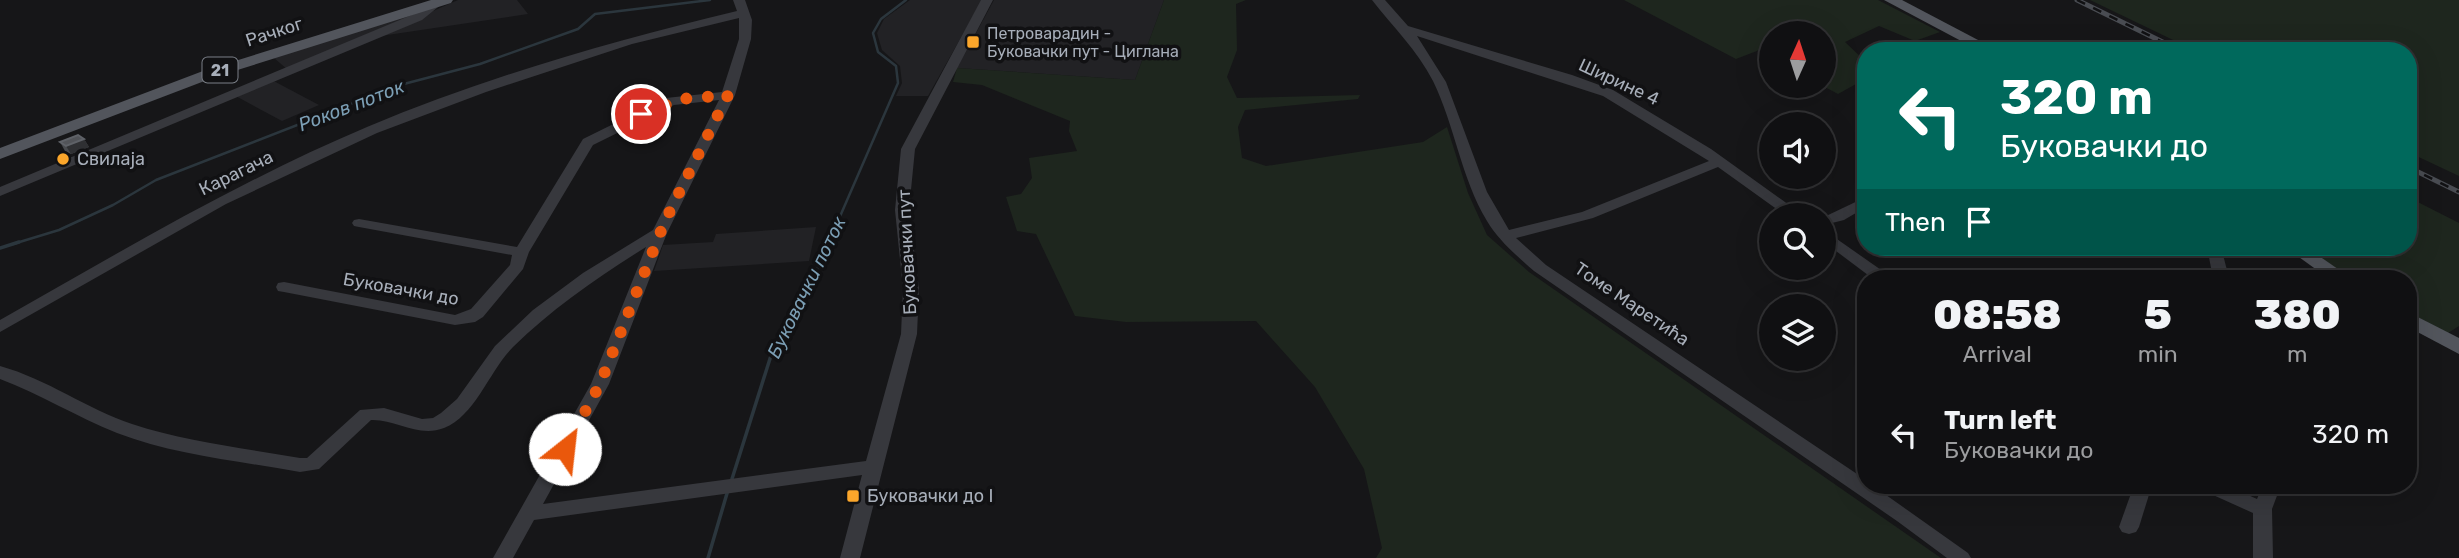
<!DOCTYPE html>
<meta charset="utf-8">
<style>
:root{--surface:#101012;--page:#1e1e20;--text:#f1f3f6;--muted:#9c9d9f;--line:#303032}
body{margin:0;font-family:Rubik,sans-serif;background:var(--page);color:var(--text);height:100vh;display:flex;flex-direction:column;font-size:26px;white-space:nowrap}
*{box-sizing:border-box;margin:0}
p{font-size:23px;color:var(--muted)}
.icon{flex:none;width:38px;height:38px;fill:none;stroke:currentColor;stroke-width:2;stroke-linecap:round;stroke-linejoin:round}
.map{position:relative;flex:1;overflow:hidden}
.sheet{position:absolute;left:1857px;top:270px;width:560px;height:224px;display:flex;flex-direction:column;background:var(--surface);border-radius:28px;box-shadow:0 7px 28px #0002,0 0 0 2px var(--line)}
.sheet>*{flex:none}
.guide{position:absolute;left:1857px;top:42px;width:560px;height:214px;border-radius:28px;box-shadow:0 7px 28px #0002,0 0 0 2px var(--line);background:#00695c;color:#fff;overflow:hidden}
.needle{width:46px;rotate:3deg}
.buttons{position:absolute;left:1759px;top:21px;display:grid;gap:14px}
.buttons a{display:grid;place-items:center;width:77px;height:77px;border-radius:50%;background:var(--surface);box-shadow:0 7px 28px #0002,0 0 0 2px var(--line);font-size:35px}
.pin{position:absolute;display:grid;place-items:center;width:60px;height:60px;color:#fff;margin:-30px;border:4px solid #fff;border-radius:50%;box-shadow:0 2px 7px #0007}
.me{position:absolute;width:77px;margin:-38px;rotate:29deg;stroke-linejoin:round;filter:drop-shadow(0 0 5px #0008)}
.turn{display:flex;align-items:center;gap:24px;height:147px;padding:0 28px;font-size:32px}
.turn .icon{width:91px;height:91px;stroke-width:2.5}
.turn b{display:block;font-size:49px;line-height:60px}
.then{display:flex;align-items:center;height:66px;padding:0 28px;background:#0003;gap:14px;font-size:26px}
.eta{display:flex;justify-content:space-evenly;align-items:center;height:119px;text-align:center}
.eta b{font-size:42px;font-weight:800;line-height:49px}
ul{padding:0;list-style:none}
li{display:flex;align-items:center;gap:21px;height:91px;padding:0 28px}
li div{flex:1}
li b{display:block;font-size:26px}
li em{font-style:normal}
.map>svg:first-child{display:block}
</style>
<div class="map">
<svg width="2459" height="558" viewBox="0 0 2459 558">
<rect width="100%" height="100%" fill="#161618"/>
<g fill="#222225">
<path d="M458 0H517L528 14 374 37Z"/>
<path d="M910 0H982L928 96H896L902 83 900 66 882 50 877 33 884 19Z"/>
<path d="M994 0H1164L1135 80 957 68Z"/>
<path d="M410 14 415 15 287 69 274 58Z"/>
<path d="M268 78 319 105 282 121 232 94Z"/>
<path d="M816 227 809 261 654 271 663 245 713 242 716 234Z"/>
</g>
<g fill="#1e261e">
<path d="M1164 0H1246L1236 4 1237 50 1227 77 1237 98 1360 95 1358 99 1245 110 1238 127 1242 158 1266 166 1423 142 1447 127 1468 193 1487 235 1529 272 1941 558H1376L1382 548 1364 469 1315 387 1256 321 1126 322 1075 316 1036 234 1017 231 1006 197 1021 194 1032 178 1029 158 1077 151 1069 131 1070 121 982 85 953 82 957 68 1135 80Z"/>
<path d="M1624 0H1878L1940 32 1915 41 1879 26 1845 42 1865 61V79L1838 94 1823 86 1824 33H1771V55L1762 49 1736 59Z"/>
<path d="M2090 0H2459V176L2408 152V51H2196Z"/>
<path d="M2408 197 2459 223V326L2448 333 2408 312V278H2349L2302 247H2408Z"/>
</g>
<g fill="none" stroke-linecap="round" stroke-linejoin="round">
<g stroke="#2b363d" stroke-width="2.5">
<path d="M13 244 59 230 113 205 156 180 400 85 480 64 578 29 595 14 710 0"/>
<path d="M828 244 898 83 896 66 878 52 873 33 881 19 906 0"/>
</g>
<g stroke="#2b363d" stroke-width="3.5">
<path d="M0 248 19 242"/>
<path d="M731 482 774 346 814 277 829 242"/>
<path d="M708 558 728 490"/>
</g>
<g fill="#37383d" fill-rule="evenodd">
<path d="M433 0H441L443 3 422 20 0 196V187L414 14Z"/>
<path d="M733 0H745L752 20 751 39 735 95 667 233 609 384 543 504 866 461 901 334 903 289 895 210 901 149 981 0H993L915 149 909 210 919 289 917 334 860 558H840L862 475 534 520 513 558H493L591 384 646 247C598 277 553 308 513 347 489 371 476 415 444 428 418 438 396 419 371 420L319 469 300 472C240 461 174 455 117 433 77 417 40 394 0 379V366C47 379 87 409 132 424 186 442 244 448 300 458H307L360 410 384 408 422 419 433 418 441 413 457 399 495 346 533 310 583 273 653 230 719 100 674 105 593 145 529 252 523 269 483 317 475 322 455 325 284 292 278 291 276 287 278 283 284 282 455 315 471 309 510 265 512 255 359 227 354 226 352 223 354 220 359 219 517 247 583 139 666 98 722 92 739 39V18L632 44 486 92 377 133 226 204 0 332V320C120 252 239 181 367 127 486 77 612 41 737 11Z"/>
<path d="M1372 0H1385L1408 26 1572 75 1613 90 1711 149 1799 212 1801 215H1785L1718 167 1593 218 1516 238 1546 265 1866 480V485H1872L1968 553 1971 558H1947L1897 521 1534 271C1517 256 1499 241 1487 221 1461 178 1455 126 1433 81 1417 50 1393 27 1372 0ZM1417 36 1603 96 1709 161 1582 212 1509 230 1487 192 1446 82Z"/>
<path d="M1866 197V207L1844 220 1824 225V217Z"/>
<path d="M1824 230 1884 272 1886 275 1884 278H1872L1824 242Z"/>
<path d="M2207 247H2221L2229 278H2213Z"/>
<path d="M2134 485H2152L2139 527 2136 532 2129 534 2122 532 2119 527Z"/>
<path d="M2200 485H2226L2257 499 2263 485H2281L2272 509 2273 558H2253V513L2202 490Z"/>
</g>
<g fill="#52555c" fill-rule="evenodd">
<path d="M431 0H453L451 3 215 77 0 159V148L203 71Z"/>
<path d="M1884 0H1902L1999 51H1980Z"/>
<path d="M2285 247H2306L2351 278H2328Z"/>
<path d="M2408 312 2459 338V354L2408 327Z"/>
</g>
<defs>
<g id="rail">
<path d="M2077 0 2181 51"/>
<path d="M2408 167 2459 192"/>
</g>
</defs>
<use href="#rail" stroke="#494c52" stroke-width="5"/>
<use href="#rail" stroke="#111113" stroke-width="2.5" stroke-dasharray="9" stroke-linecap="butt"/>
</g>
<path fill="#47494d" d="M84 139 89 147 71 154 65 151 60 142Z"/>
<path fill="#2f3033" d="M84 139 89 147 71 154 66 146Z"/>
<path fill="#525459" stroke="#5f6268" stroke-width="2" d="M78 135 84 139 66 146 60 142Z"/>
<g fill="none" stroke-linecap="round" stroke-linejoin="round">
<path stroke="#ea580c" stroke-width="12" stroke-dasharray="0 21.6" d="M565 449 600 384 665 221 728 95 682 99 641 114"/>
</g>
<g fill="#fba62b" stroke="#111113" stroke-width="2.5">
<rect x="966" y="35" width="14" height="14" rx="3.5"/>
<circle cx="63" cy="159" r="7"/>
<rect x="846" y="489" width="14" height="14" rx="3.5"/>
</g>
<g text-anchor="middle" stroke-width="7" stroke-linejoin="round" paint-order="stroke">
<g font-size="16" fill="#a7aeb9" stroke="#111113" text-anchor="start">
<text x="987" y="39">Петроварадин -<tspan x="987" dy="18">Буковачки пут - Циглана</tspan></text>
</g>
<rect fill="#111113" stroke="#7a7f87" stroke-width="2" x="202.5" y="57.5" width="35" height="25" rx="5"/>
<g font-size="16" font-weight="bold" fill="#a7aeb9">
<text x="220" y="76">21</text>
</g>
<g font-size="18" fill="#a7aeb9" stroke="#111113">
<text transform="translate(274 32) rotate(-18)" y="6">Рачког</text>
<text transform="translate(1619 82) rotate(25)" y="6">Ширине 4</text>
<text transform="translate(236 173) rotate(-26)" y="6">Карагача</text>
<text transform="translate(907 252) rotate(-93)" y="6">Буковачки пут</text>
<text transform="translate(401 289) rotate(10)" y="6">Буковачки до</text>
<text transform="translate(1632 304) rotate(34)" y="6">Томе Маретића</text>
</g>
<g font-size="18" fill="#a7aeb9" stroke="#111113" text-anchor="start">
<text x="77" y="165">Свилаја</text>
<text x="867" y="502">Буковачки до I</text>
</g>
<g font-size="19" font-style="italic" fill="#7c9fb5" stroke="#111113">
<text transform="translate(351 105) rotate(-21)" y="7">Роков поток</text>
<text transform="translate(806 287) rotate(-64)" y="7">Буковачки поток</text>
</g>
</g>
</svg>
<div class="buttons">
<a><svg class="needle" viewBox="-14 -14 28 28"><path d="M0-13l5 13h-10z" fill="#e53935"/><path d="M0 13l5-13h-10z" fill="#9c9d9f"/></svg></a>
<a><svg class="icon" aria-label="sound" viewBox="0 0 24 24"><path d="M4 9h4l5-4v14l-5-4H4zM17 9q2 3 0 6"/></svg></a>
<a><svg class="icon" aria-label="search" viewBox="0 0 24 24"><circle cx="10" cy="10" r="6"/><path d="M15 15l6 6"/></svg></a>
<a><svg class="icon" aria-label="layers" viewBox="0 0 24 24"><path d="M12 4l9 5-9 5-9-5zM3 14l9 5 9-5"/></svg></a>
</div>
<div class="pin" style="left:641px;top:114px;background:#d93025"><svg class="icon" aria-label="arrive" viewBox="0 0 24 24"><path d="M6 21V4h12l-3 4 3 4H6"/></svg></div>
<svg class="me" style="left:565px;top:449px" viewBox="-20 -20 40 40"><circle r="19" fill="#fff"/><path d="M0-13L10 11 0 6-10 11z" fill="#ea580c"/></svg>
<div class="guide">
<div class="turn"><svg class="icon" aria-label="left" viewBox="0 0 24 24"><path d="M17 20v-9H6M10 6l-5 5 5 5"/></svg><div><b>320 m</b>Буковачки до</div></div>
<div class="then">Then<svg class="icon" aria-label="arrive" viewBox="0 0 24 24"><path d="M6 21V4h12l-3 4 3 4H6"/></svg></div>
</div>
<section class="sheet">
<div class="eta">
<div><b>08:58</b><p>Arrival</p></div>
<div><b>5</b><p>min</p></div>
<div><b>380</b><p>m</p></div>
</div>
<ul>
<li><svg class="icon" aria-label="left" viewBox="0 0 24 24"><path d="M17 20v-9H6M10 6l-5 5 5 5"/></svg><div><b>Turn left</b><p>Буковачки до</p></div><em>320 m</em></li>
</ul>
</section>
</div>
